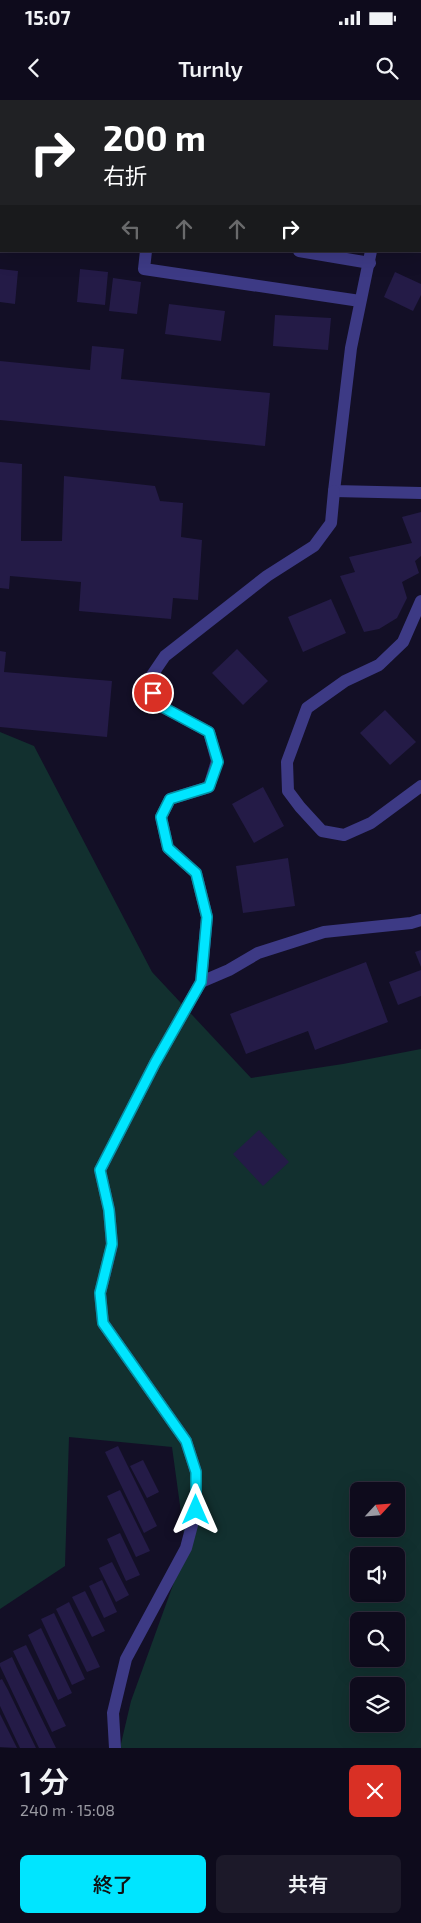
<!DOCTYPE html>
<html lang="ja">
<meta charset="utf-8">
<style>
:root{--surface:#0e0b1c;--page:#1c1929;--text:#f1f3f6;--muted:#9b9ba3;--line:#2e2b3b;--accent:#00e5ff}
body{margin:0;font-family:"Exo 2","Noto Sans JP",sans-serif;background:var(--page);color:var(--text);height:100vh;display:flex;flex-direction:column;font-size:19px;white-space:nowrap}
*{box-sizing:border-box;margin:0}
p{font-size:16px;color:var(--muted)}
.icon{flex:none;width:28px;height:28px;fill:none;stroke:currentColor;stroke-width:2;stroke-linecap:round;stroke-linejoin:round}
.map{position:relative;height:1648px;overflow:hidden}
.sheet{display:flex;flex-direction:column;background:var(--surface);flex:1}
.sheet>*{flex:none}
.banner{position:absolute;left:0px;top:0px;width:421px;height:152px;box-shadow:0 5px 20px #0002,0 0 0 1px var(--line);background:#202124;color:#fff;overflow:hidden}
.needle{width:32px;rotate:64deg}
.buttons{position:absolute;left:350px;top:1382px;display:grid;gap:10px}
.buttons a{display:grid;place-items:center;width:55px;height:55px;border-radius:8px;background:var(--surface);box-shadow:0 5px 20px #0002,0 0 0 1px var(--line);font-size:25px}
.pin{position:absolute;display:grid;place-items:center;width:42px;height:42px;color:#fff;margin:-21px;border:2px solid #fff;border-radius:50%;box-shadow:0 1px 5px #0007}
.me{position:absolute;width:55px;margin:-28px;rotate:0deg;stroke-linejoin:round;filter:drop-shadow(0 0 4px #0008)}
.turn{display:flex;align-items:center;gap:18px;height:105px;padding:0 20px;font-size:22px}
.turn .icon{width:65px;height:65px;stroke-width:2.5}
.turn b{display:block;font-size:35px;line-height:42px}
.lanes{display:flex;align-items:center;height:48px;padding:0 20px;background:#0003;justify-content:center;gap:25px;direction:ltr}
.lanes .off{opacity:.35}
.round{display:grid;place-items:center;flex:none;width:52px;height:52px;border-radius:8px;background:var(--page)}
.head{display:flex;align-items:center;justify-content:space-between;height:85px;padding:0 20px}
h1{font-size:30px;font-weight:600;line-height:38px}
.cta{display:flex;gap:10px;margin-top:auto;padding:10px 20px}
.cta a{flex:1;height:58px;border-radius:8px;background:var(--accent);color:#111;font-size:20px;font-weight:600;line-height:58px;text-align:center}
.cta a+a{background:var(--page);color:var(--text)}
.status{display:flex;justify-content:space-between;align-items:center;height:35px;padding:0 25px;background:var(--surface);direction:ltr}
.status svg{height:14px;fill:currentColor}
header{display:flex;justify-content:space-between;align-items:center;height:65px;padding:0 20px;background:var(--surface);font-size:22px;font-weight:600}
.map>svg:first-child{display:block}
</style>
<div class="status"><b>15:07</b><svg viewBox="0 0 49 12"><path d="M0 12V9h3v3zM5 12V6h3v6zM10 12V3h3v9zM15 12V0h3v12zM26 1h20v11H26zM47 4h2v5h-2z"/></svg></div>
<header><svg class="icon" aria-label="back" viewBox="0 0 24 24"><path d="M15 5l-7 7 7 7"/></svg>Turnly<svg class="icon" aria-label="search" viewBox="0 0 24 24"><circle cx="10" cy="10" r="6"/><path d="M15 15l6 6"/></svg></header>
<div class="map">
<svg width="421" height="1648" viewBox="0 0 421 1648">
<rect width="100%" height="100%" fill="#130f26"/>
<g fill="#12302f" fill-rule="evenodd">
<path d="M0 0H213L1 1 0 55Z"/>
<path d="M0 632 34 646 152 872 251 978 343 964 421 949V1648H120L131 1601 186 1449 172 1347 69 1337 65 1466 0 1509ZM359 1391H396V1429H359ZM359 1456H396V1494H359ZM359 1521H396V1559H359ZM359 1586H396V1624H359Z"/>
</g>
<g fill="#241b47">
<path d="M0 169 18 171 15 204 0 202Z"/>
<path d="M80 169 108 172 105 205 77 202Z"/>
<path d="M395 172 421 184V195L413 211 384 197Z"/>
<path d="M113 178 141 182 137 214 109 211Z"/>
<path d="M169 204 225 211 221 241 165 234Z"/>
<path d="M275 215 331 218 328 250 273 246Z"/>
<path d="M92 246 124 249 121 279 270 293 265 346 0 320V261L90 270Z"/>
<path d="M0 362 22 364 21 441H62L64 376 155 386 160 401 183 403 181 437 202 440 198 500 173 498 171 519 79 511 81 482 10 476 9 489 0 488Z"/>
<path d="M421 412V456L415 461 419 473 402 482 407 498 397 518 379 529 364 532 340 476 355 472 349 457 412 443 402 417Z"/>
<path d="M331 499 346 533 303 552 288 517Z"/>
<path d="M237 549 268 581 243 605 212 573Z"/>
<path d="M0 551 6 552 4 572 112 581 107 637 0 627Z"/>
<path d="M385 610 416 642 390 665 360 633Z"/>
<path d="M263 687 284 726 254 743 232 704Z"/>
<path d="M288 758 295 806 243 813 236 766Z"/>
<path d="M421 850V867L415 852Z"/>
<path d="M366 862 388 922 315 950 308 931 246 954 230 914Z"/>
<path d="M421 870V896L398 905 389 882Z"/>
<path d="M259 1030 289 1062 263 1086 233 1054Z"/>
<path d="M118 1346 157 1426 144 1433 105 1352Z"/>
<path d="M143 1360 159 1392 147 1398 130 1366Z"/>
<path d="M120 1390 150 1451 136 1457 107 1396Z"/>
<path d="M120 1433 140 1475 126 1481 107 1439Z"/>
<path d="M112 1462 129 1495 116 1502 99 1468Z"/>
<path d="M102 1480 117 1512 104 1518 89 1486Z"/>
<path d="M85 1491 105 1531 92 1537 72 1497Z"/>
<path d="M69 1502 100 1567 87 1572 56 1509Z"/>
<path d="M54 1513 85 1579 72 1585 41 1519Z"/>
<path d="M41 1528 72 1593 58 1600 28 1535Z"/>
<path d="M26 1545 66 1626 52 1632 13 1551Z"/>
<path d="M12 1557 17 1568 56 1648H39L0 1566V1563Z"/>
<path d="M2 1579 8 1590 36 1648H20L0 1606V1580Z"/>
<path d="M0 1614 17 1648 0 1647Z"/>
</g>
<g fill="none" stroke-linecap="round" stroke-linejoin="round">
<g stroke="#3d3a85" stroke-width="12">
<path d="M303 1V0"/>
<path d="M420 4 421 2"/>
<path d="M420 26 421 27"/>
<path d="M146 151 144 169 360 201"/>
<path d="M299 151 370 163"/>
<path d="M371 151 351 248 334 391 421 393"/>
<path d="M421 501 403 542 379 565 345 581 307 608 287 662 288 691 300 707 322 731 344 735 371 723 421 686"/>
<path d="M201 882 207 817 196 773 168 748 161 717 170 699 209 687 217 661 209 632 157 604 148 581 165 556 267 476 314 446 331 423 334 391"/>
<path d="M115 1648 113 1613 126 1559 186 1448 196 1410V1372L186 1341 103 1223 100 1193 112 1145 109 1110 100 1070 155 963 201 882 229 870 258 853 324 832 411 823 421 820"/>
</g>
</g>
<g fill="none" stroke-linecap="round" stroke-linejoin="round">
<defs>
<path id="route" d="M153 593 157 604 209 632 218 662 209 687 170 699 161 717 168 748 196 773 207 817 201 882 155 963 100 1070 109 1110 112 1144 100 1193 103 1223 186 1341 196 1372V1410"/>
</defs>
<use href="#route" stroke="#0095a6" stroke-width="12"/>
<use href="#route" stroke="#00e5ff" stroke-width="9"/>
</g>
</svg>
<div class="buttons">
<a><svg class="needle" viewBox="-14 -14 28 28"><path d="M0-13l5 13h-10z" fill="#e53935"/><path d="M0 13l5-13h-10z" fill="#9b9ba3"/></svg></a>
<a><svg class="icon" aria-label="sound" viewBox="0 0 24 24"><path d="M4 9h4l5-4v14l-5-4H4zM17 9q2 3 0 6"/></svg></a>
<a><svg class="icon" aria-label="search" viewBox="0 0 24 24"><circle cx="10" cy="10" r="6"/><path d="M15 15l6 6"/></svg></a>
<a><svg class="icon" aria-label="layers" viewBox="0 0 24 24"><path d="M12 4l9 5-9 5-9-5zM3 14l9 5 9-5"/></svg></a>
</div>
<div class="pin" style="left:153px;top:593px;background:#d93025"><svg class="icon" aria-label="arrive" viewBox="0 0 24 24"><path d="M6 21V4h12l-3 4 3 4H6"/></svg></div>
<svg class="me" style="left:196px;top:1410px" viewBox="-20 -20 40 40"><path d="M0-17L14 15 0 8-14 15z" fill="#00e5ff" stroke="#fff" stroke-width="4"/></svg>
<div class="banner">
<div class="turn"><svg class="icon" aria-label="right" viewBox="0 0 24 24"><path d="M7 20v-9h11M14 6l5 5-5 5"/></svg><div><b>200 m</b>右折</div></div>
<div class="lanes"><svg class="icon off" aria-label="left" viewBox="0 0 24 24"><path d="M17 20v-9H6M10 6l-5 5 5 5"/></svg><svg class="icon off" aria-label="ahead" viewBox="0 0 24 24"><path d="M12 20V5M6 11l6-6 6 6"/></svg><svg class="icon off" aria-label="ahead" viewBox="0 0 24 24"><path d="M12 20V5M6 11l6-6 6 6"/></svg><svg class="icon" aria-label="right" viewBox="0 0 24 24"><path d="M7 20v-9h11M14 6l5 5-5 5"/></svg></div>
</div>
</div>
<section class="sheet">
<div class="head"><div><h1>1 分</h1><p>240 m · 15:08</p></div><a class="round" style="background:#d93025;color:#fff"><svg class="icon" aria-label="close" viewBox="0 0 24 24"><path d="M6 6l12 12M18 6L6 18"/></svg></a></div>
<div class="cta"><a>終了</a><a>共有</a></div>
</section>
